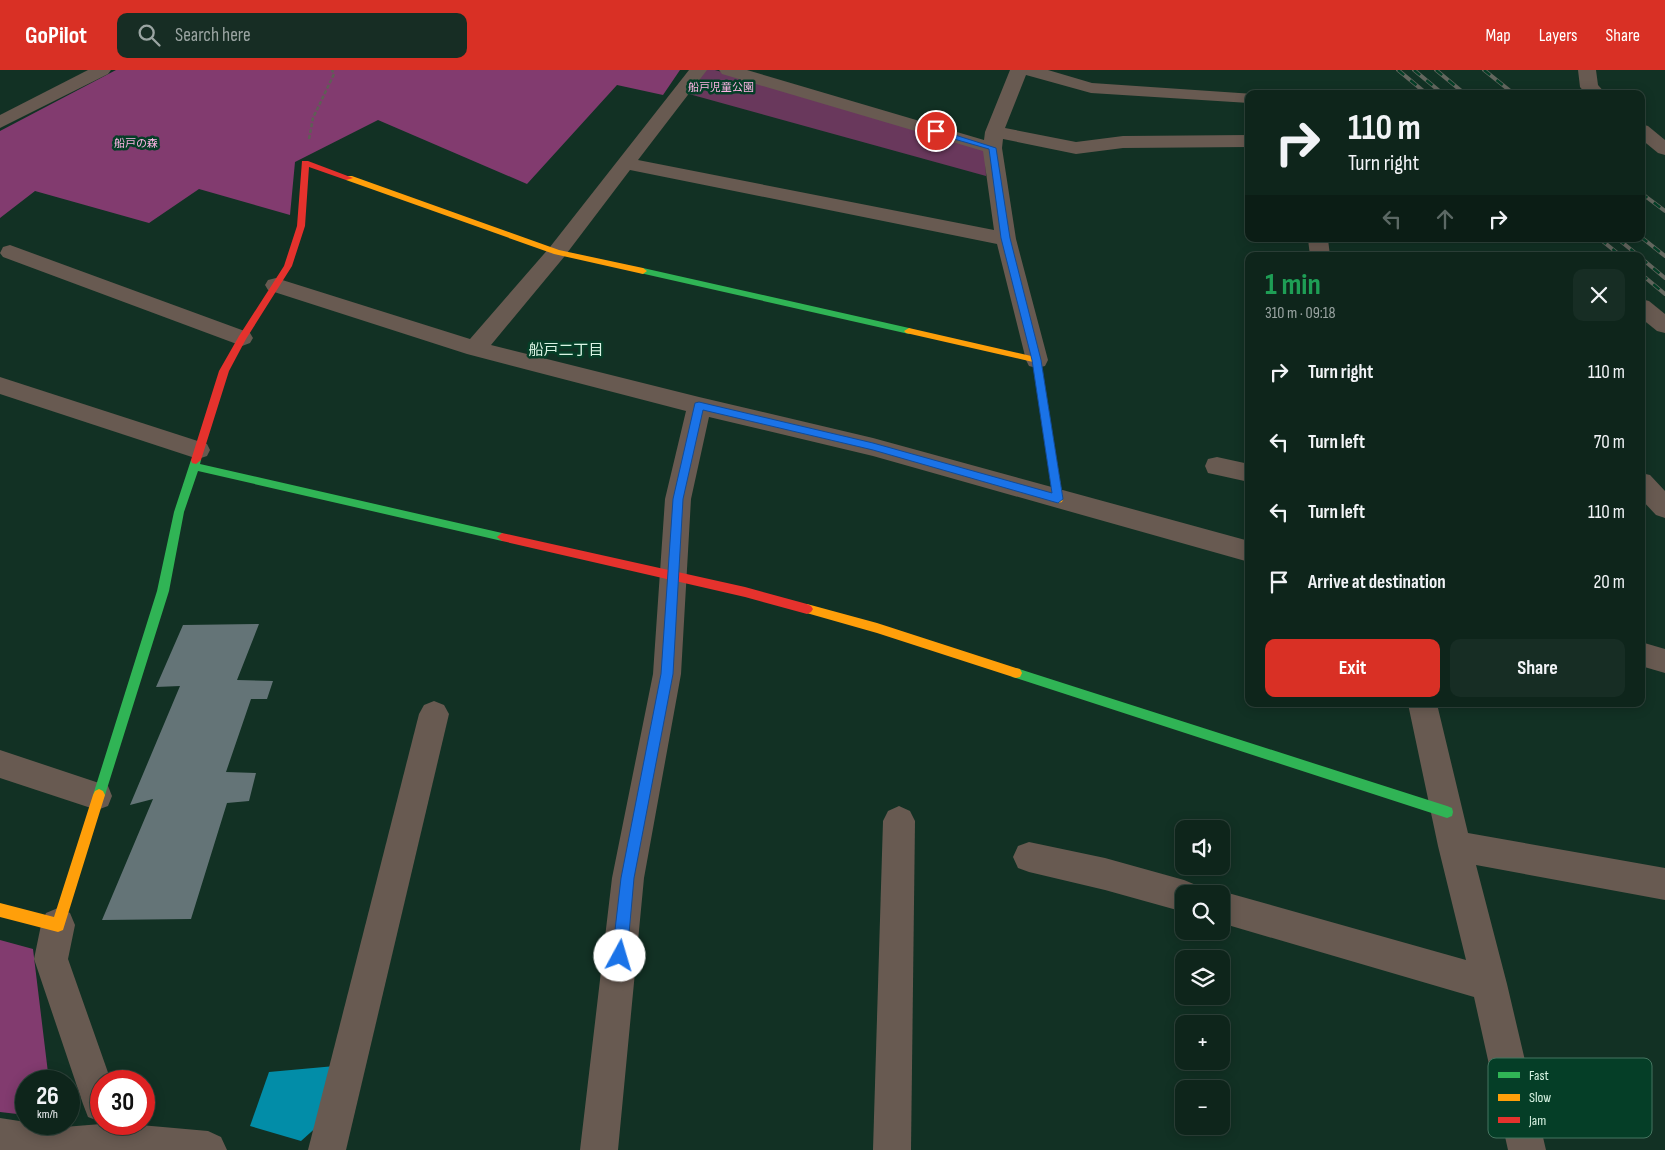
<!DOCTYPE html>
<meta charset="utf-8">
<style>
:root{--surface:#0e251b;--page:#172d24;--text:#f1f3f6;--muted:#9ba5a3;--line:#2e423a;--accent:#d93025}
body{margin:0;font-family:"Sofia Sans Condensed","Noto Sans JP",sans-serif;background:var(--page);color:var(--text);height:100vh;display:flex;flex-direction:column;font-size:19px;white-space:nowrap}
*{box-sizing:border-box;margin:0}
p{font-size:16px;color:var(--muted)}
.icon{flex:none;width:28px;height:28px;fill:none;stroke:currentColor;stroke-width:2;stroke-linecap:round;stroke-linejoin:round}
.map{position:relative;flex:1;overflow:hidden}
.panel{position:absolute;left:1245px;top:182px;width:400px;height:455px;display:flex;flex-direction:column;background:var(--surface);border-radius:10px;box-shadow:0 2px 12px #0003,0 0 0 1px var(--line)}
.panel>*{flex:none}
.guide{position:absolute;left:1245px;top:20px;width:400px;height:152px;border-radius:10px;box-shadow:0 2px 12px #0003,0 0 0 1px var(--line);background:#0e251b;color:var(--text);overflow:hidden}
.fabs{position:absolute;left:1175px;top:750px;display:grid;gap:10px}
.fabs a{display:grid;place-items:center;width:55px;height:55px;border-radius:10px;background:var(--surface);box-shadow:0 2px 12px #0003,0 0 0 1px var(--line);font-size:25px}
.speed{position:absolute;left:15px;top:1000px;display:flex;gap:10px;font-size:25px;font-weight:700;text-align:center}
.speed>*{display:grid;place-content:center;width:65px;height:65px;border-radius:50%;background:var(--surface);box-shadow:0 2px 12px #0003,0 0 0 1px var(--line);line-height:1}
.speed small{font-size:12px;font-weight:400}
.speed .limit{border:8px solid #d22;background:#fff;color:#111}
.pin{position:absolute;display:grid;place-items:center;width:42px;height:42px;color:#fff;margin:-21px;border:2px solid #fff;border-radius:50%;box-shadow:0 1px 5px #0007}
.me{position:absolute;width:55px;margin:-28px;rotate:6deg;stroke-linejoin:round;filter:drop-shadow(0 0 4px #0008)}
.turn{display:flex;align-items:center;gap:18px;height:105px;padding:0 20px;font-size:22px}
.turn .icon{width:65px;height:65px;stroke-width:2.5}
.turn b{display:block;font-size:35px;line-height:42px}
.lanes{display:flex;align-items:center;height:48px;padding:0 20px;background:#0003;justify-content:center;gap:25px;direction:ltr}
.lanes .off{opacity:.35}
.round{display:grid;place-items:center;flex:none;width:52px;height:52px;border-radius:10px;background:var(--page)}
.summary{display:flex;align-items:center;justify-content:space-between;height:85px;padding:0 20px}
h1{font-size:30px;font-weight:700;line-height:38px;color:#1e9e55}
.action{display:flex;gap:10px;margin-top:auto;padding:10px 20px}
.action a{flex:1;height:58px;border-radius:10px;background:var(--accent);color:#fff;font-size:20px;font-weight:700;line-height:58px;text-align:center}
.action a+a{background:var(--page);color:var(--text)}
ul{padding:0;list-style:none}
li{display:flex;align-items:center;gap:15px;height:70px;padding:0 20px}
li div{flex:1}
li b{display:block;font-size:19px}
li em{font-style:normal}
header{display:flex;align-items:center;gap:30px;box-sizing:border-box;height:70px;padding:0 25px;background:var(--accent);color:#fff}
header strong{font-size:24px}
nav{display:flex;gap:28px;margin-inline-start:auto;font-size:18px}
.search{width:350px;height:45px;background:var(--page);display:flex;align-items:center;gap:12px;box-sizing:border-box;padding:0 18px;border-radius:10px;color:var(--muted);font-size:19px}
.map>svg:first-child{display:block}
</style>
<header>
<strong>GoPilot</strong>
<div class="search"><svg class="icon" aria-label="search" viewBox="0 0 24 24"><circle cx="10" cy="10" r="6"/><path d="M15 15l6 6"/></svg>Search here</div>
<nav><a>Map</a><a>Layers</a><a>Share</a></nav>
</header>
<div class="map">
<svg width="1665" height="1080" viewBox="0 0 1665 1080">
<rect width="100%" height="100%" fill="#123124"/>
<path fill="#69385c" d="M705 0H715L985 80 986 106 689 24Z"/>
<g fill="#823b6f">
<path d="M116 0H680L663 25 617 15 527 114 378 50 295 92 290 145 199 119 149 153 35 121 0 148V61Z"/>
<path d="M0 870 33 879 49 1011H26V1045L0 1042Z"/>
</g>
<path fill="#028da8" d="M335 996 320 1054 301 1071 250 1056 269 1002Z"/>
<path fill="#647477" d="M259 554 237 610 273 611 267 629H251L226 702 256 703 249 731 227 733 191 849 102 850 153 729 130 735 180 616 156 617 183 555Z"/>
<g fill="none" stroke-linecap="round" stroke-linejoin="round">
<path stroke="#5f5e56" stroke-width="2.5" stroke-dasharray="4 2" stroke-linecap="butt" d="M309 69 313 48 334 4 332 0"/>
<g fill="#685a51" fill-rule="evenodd">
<path d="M88 0H111L108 4 0 58V45Z"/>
<path d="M689 0H707L638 90 994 160 983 81 722 4 719 0H747L984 70 985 62 1010 0H1048L1092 13 1254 24H1249V33L1091 23 1026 5 1005 58 1076 72 1123 66 1249 65V77L1123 78 1076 84 1003 69 1002 78 1016 169 1048 290 1045 296 1037 298 1029 296 1026 290 997 174 630 100 564 187 491 275 699 327 873 368 1249 471V492L873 386 709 347 691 429 681 604 644 808 618 1080H580L612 808 653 604 665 429 686 341 467 284 268 220 265 215 268 210 276 208 470 269 550 177Z"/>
<path d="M1578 0H1596L1598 15 1606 24H1586L1580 17Z"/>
<path d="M1641 54 1648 56 1665 70V85L1658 83 1641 69Z"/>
<path d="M1308 169H1328L1330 186H1310Z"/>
<path d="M10 175 250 263 253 268 250 273 242 276 234 273 3 187 0 183 3 177Z"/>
<path d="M1641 229 1649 231 1665 244V263L1657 261 1641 248Z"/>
<path d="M0 307 207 374 210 380 207 386 198 389 0 324Z"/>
<path d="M1217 387 1249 394V412L1208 403 1205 396 1208 389Z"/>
<path d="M1641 403 1650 405 1665 421V448L1656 445 1641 429Z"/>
<path d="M1641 572 1665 579V603L1641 596Z"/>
<path d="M434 631 444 635 449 644 346 1080H308L419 644 424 635Z"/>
<path d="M1408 634H1437L1468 763 1665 798V830L1476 795 1507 914 1546 1080H1508L1474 927 1221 853V824H1213L1221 821 1466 890 1438 776Z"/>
<path d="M0 680 108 716 112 726 108 736 97 740 0 708Z"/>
<path d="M899 736 910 741 915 751 911 1080H873L883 751 888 741Z"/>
<path d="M1029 772 1105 788 1184 810 1196 815 1199 824H1184V842L1105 820 1029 802 1018 798 1013 787 1018 776Z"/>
<path d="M58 838 70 843 75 855 68 889 111 1011H101V1052L88 1047 83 1034 34 889 41 855 46 843Z"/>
<path d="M0 1048 26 1052V1054L64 1057 101 1054H129L208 1061 221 1067 227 1080H0Z"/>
</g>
<g fill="#30b455" fill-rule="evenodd">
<path d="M643 198 909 258 914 261 909 264 640 203 639 201Z"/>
<path d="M196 386 201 390 200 394 502 463 507 467 502 471 198 401 184 442 169 521 105 725 103 729 99 731 95 729 93 725 157 521 174 442 191 390Z"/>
<path d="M1016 598 1447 736 1452 738 1453 742 1452 746 1447 748 1016 608 1012 607 1010 603 1012 599Z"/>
</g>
<g fill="#ff9f0a" fill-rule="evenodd">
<path d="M346 106H352L559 180 643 198 647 201 643 204 554 184 346 110Z"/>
<path d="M909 258 1040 288 1063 429 1062 432 1058 433 1053 429 1033 292 906 263 904 261Z"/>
<path d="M807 534 877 553 1016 598 1020 599 1022 603 1020 607 1016 608 877 563 803 542 801 539 803 536Z"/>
<path d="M99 719 103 721 105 725 63 860 58 862 0 847V833L54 847 93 725 95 721Z"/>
</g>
<g fill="#e5322d" fill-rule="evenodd">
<path d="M302 91H308L353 108 346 110 309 97 305 156 292 196 246 269 229 301 201 390 196 394 192 393 191 390 219 301 239 266 284 196 297 156Z"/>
<path d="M502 463 745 517 807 534 811 536 813 539 811 542 807 544 745 527 502 471 497 467Z"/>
</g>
<defs>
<g id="rail">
<path d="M1398 0 1427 24"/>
<path d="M1414 0 1443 24"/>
<path d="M1436 0 1465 24"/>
<path d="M1484 0 1514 24"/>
<path d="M1641 123 1665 141"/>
<path d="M1641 167 1665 186"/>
<path d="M1600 169 1621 186"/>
<path d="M1618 169 1639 186"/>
<path d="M1641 188 1665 208"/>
<path d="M1641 204 1665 224"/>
</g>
</defs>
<use href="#rail" stroke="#64675f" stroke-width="4"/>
<use href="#rail" stroke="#053e27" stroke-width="2.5" stroke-dasharray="8" stroke-linecap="butt"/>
</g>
<path fill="#1a73e8" stroke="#114b97" d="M936 59 996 78 1010 168 1041 290 1063 429 1058 433 873 380 703 340 683 429 673 604 634 808 627 886 624 891 620 893 615 891 612 886 621 808 661 604 673 429 695 333 699 332 873 373 1052 423 1032 290 1001 168 989 79 933 63V60Z"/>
<g text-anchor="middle" stroke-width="5" stroke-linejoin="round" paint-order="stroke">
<g font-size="11" fill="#fdb5e5" stroke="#053e27">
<text x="721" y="21">船戸児童公園</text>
<text x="136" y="77">船戸の森</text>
</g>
<g font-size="15" fill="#d9f4e4" stroke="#053e27">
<text x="566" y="285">船戸二丁目</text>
</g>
</g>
<rect x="1488" y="988" width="164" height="80" rx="8" fill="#053e27" stroke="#457560" stroke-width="1"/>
<rect x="1498" y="1002" width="22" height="6" fill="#30b455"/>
<rect x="1498" y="1024" width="22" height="7" fill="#ff9f0a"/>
<rect x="1498" y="1047" width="22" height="6" fill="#e5322d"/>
<g font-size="14" fill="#d9f4e4">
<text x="1529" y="1010">Fast</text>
<text x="1529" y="1032">Slow</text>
<text x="1529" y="1055">Jam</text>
</g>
</svg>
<div class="fabs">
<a><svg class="icon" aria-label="sound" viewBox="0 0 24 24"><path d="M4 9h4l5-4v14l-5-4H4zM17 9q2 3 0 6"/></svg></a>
<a><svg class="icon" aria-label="search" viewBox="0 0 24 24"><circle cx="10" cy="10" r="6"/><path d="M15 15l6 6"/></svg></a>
<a><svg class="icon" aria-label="layers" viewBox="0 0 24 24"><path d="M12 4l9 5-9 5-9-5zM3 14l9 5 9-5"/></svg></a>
<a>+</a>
<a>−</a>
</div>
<div class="speed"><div>26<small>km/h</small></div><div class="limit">30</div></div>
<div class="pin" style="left:936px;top:61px;background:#d93025"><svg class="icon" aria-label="arrive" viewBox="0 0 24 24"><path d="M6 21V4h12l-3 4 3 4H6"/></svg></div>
<svg class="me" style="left:620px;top:886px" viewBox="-20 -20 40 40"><circle r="19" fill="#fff"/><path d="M0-13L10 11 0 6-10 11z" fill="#1a73e8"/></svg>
<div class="guide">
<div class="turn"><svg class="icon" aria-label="right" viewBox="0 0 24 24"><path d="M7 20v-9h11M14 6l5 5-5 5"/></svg><div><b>110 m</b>Turn right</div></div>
<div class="lanes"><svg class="icon off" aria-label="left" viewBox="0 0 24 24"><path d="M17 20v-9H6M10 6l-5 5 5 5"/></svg><svg class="icon off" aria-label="ahead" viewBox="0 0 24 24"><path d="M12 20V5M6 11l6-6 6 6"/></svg><svg class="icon" aria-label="right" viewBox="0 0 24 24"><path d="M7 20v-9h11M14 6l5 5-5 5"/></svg></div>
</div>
<section class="panel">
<div class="summary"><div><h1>1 min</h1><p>310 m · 09:18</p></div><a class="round"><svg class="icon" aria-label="close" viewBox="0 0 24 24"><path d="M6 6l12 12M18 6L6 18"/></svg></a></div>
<ul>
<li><svg class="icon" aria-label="right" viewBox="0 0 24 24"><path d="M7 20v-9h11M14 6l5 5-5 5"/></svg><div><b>Turn right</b></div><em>110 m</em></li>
<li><svg class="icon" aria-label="left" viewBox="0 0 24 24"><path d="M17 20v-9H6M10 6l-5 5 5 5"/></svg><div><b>Turn left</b></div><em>70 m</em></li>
<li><svg class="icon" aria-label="left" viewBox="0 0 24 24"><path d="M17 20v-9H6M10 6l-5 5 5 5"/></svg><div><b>Turn left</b></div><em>110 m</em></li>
<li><svg class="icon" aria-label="arrive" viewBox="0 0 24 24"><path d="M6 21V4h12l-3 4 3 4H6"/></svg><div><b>Arrive at destination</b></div><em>20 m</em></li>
</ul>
<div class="action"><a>Exit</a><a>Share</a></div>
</section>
</div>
